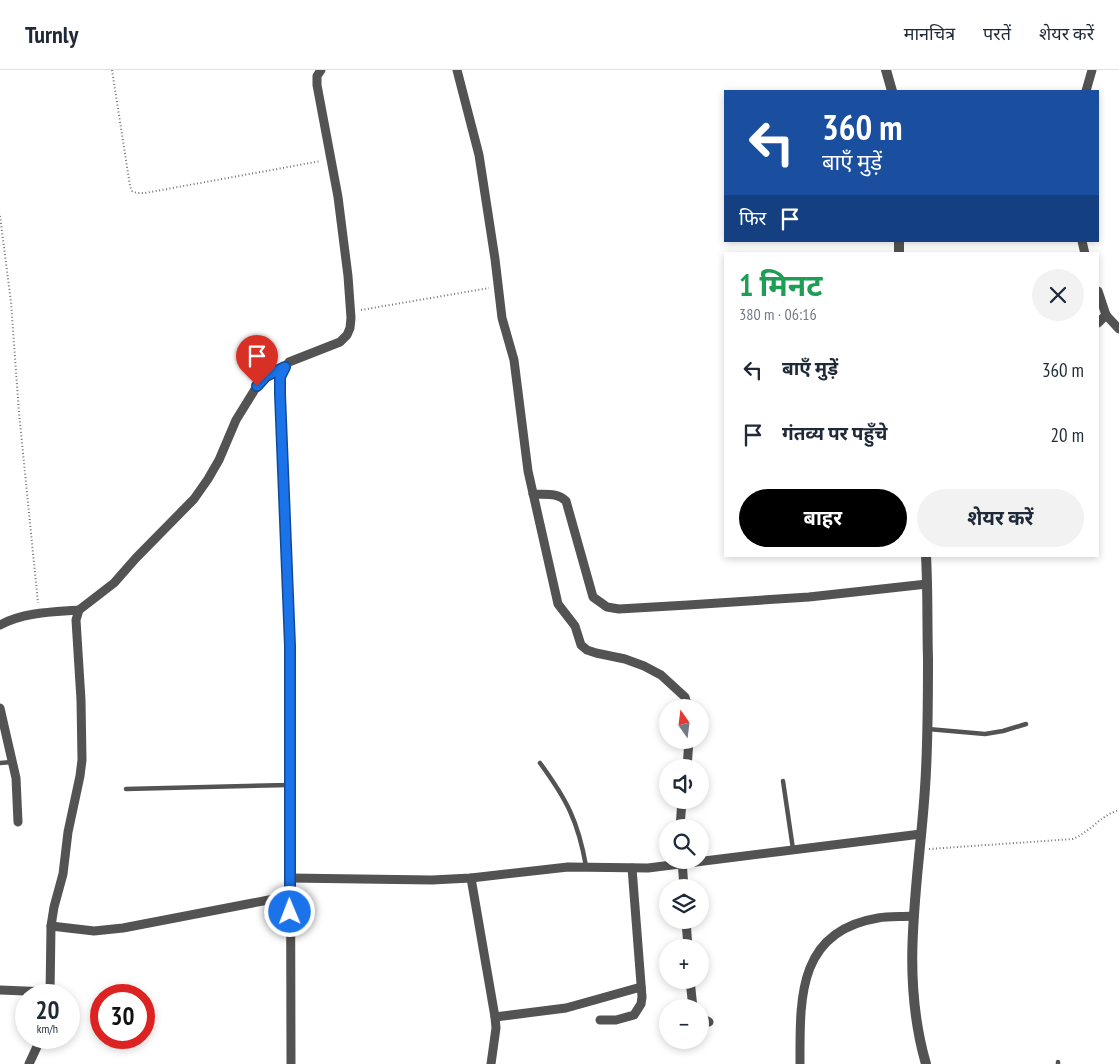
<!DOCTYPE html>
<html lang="hi">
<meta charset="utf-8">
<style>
:root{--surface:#fff;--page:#f2f2f3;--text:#1f2937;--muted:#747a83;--line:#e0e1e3;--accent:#000}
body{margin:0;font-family:"PT Sans Narrow","Noto Sans Devanagari",sans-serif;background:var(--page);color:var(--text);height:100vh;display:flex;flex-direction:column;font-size:19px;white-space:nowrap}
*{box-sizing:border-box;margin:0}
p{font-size:16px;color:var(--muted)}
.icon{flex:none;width:28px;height:28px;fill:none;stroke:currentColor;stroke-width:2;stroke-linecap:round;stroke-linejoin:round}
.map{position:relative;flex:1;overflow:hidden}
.panel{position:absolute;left:724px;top:182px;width:375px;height:305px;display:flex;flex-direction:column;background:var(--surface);border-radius:0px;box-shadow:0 2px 8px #0003}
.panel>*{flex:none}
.banner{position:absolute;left:724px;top:20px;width:375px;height:152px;border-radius:0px;box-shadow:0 2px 8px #0003;background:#1a4fa0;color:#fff;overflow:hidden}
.needle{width:32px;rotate:346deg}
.controls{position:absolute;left:659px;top:629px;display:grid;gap:10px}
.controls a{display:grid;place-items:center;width:50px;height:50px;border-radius:50%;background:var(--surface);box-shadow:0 2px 8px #0003;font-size:25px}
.speed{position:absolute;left:15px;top:914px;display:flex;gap:10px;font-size:25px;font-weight:700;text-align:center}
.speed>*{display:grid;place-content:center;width:65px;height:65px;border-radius:50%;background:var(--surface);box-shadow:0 2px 8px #0003;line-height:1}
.speed small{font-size:12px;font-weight:400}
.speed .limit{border:8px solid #d22;background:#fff;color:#111}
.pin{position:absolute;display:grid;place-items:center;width:42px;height:42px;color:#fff;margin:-51px -21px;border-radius:50% 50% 50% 0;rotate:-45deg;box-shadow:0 0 5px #0007}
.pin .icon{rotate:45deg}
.me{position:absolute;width:55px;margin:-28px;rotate:359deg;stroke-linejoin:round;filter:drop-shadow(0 0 4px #0008)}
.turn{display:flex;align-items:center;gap:18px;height:105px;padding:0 15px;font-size:22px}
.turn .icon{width:65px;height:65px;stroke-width:2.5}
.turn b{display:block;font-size:35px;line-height:42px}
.then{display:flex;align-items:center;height:48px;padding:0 15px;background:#0003;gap:10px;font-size:19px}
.round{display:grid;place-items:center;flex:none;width:52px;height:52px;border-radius:26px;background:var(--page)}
.overview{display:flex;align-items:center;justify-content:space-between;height:85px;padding:0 15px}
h1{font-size:30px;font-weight:700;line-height:38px;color:#1e9e55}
.cta{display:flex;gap:10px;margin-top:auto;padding:10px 15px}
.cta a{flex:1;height:58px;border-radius:30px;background:var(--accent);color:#fff;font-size:20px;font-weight:700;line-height:58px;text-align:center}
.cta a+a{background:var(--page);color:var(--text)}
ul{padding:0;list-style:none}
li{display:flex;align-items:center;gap:15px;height:65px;padding:0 15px}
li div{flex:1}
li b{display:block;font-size:19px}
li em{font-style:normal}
header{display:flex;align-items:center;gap:30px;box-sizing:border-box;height:70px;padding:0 25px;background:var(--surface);border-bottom:1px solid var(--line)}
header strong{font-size:24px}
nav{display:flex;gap:28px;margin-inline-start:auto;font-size:18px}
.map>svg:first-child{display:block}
</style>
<header>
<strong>Turnly</strong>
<nav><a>मानचित्र</a><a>परतें</a><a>शेयर करें</a></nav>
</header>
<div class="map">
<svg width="1119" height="994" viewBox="0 0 1119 994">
<rect width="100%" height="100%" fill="#fff"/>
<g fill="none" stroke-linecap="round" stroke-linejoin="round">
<g stroke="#757575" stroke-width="2" stroke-dasharray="1 2.5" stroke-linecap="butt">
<path d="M112 0 130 116 132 121 137 123H145L321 91"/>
<path d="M0 146 11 232 19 343 38 533"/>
<path d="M361 240 489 218"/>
<path d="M929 779 1073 769C1090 762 1101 745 1119 740"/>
</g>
<g stroke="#535353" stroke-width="4.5">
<path d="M928 659 985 664 1003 661 1026 654"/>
<path d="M0 693 12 692"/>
<path d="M540 693C567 730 578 751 586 796"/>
<path d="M783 711 793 779"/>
<path d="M126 719 289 715"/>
<path d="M1058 992V994"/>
</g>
<g stroke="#535353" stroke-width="9">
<path d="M457 0 479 85 495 189 502 248 514 290 528 401 558 534 575 556 581 575 587 580 596 583 625 589 644 596 661 605 685 627 688 638"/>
<path d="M1086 21 1092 0"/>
<path d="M1082 171 1085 184"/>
<path d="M1098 221 1106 245 1098 253"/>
<path d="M1106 245 1119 259"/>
<path d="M533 424C545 425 557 422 566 431L593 527 607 537 619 539 688 535 809 527 927 514"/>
<path d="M0 555C24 542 53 542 79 540"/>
<path d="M0 638 16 708 18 752"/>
<path d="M687 698 689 670"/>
<path d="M680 758 682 730"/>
<path d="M682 790 684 818"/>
<path d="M289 808 432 810 471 808 568 797 648 798 921 764"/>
<path d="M471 808 495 947 496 958 491 994"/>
<path d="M686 850 688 878"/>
<path d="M51 856 94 861 123 858 289 826"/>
<path d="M690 910 693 938"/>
<path d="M0 920 50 922"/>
<path d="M50 925 51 856 54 837 63 804 68 762 80 706 82 690 81 630 76 550 79 540 114 513 136 488 194 429 208 409 219 390 236 350 257 316 266 306 285 297"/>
<path d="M495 947 566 938 641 917"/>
<path d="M700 947 709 952"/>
<path d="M600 950H616L634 945 641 934 642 927 632 798"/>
<path d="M29 994 41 968"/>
<path d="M291 994 290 576 280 307 285 297 289 292 340 272 347 265 350 258 351 248 348 206 338 127 317 15V6L321 0"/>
<path d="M800 994C800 929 797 861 878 848 889 846 901 847 913 846"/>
</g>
<g stroke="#535353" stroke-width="10">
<path d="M886 0 892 21"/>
<path d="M899 171V184"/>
<path d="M926 486C928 520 927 555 928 589 928 632 928 675 925 718 919 812 899 901 926 994"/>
</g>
</g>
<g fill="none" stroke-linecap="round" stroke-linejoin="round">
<defs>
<path id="route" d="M257 316 266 306 285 297 280 307V324L290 576V842"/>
</defs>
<use href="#route" stroke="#114b97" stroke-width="12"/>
<use href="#route" stroke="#1a73e8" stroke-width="9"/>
</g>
</svg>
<div class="controls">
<a><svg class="needle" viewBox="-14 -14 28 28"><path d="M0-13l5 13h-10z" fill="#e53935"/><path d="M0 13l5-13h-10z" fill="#747a83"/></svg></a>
<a><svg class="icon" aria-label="sound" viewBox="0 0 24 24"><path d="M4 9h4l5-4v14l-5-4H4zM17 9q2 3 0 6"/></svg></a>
<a><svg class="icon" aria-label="search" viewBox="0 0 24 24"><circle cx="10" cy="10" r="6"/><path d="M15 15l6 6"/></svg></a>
<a><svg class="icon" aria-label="layers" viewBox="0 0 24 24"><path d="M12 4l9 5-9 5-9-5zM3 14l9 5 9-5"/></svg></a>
<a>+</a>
<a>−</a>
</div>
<div class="speed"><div>20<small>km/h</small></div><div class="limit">30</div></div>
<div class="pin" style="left:257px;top:316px;background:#d93025"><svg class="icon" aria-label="arrive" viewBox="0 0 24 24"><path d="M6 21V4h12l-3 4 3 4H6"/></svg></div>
<svg class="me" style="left:290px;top:842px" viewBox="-20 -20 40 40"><circle r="17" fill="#1a73e8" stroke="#fff" stroke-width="3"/><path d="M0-11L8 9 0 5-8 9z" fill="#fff"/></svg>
<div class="banner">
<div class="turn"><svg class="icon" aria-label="left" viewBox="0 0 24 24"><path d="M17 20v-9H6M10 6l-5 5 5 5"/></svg><div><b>360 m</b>बाएँ मुड़ें</div></div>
<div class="then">फिर<svg class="icon" aria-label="arrive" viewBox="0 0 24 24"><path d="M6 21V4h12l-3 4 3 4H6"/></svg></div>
</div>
<section class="panel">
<div class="overview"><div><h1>1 मिनट</h1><p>380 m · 06:16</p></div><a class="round"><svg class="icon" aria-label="close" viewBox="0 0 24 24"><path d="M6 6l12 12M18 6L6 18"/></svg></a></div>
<ul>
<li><svg class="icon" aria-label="left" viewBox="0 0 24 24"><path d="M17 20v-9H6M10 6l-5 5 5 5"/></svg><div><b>बाएँ मुड़ें</b></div><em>360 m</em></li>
<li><svg class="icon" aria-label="arrive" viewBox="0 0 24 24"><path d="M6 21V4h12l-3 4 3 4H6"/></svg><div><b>गंतव्य पर पहुँचे</b></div><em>20 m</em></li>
</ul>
<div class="cta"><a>बाहर</a><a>शेयर करें</a></div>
</section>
</div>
